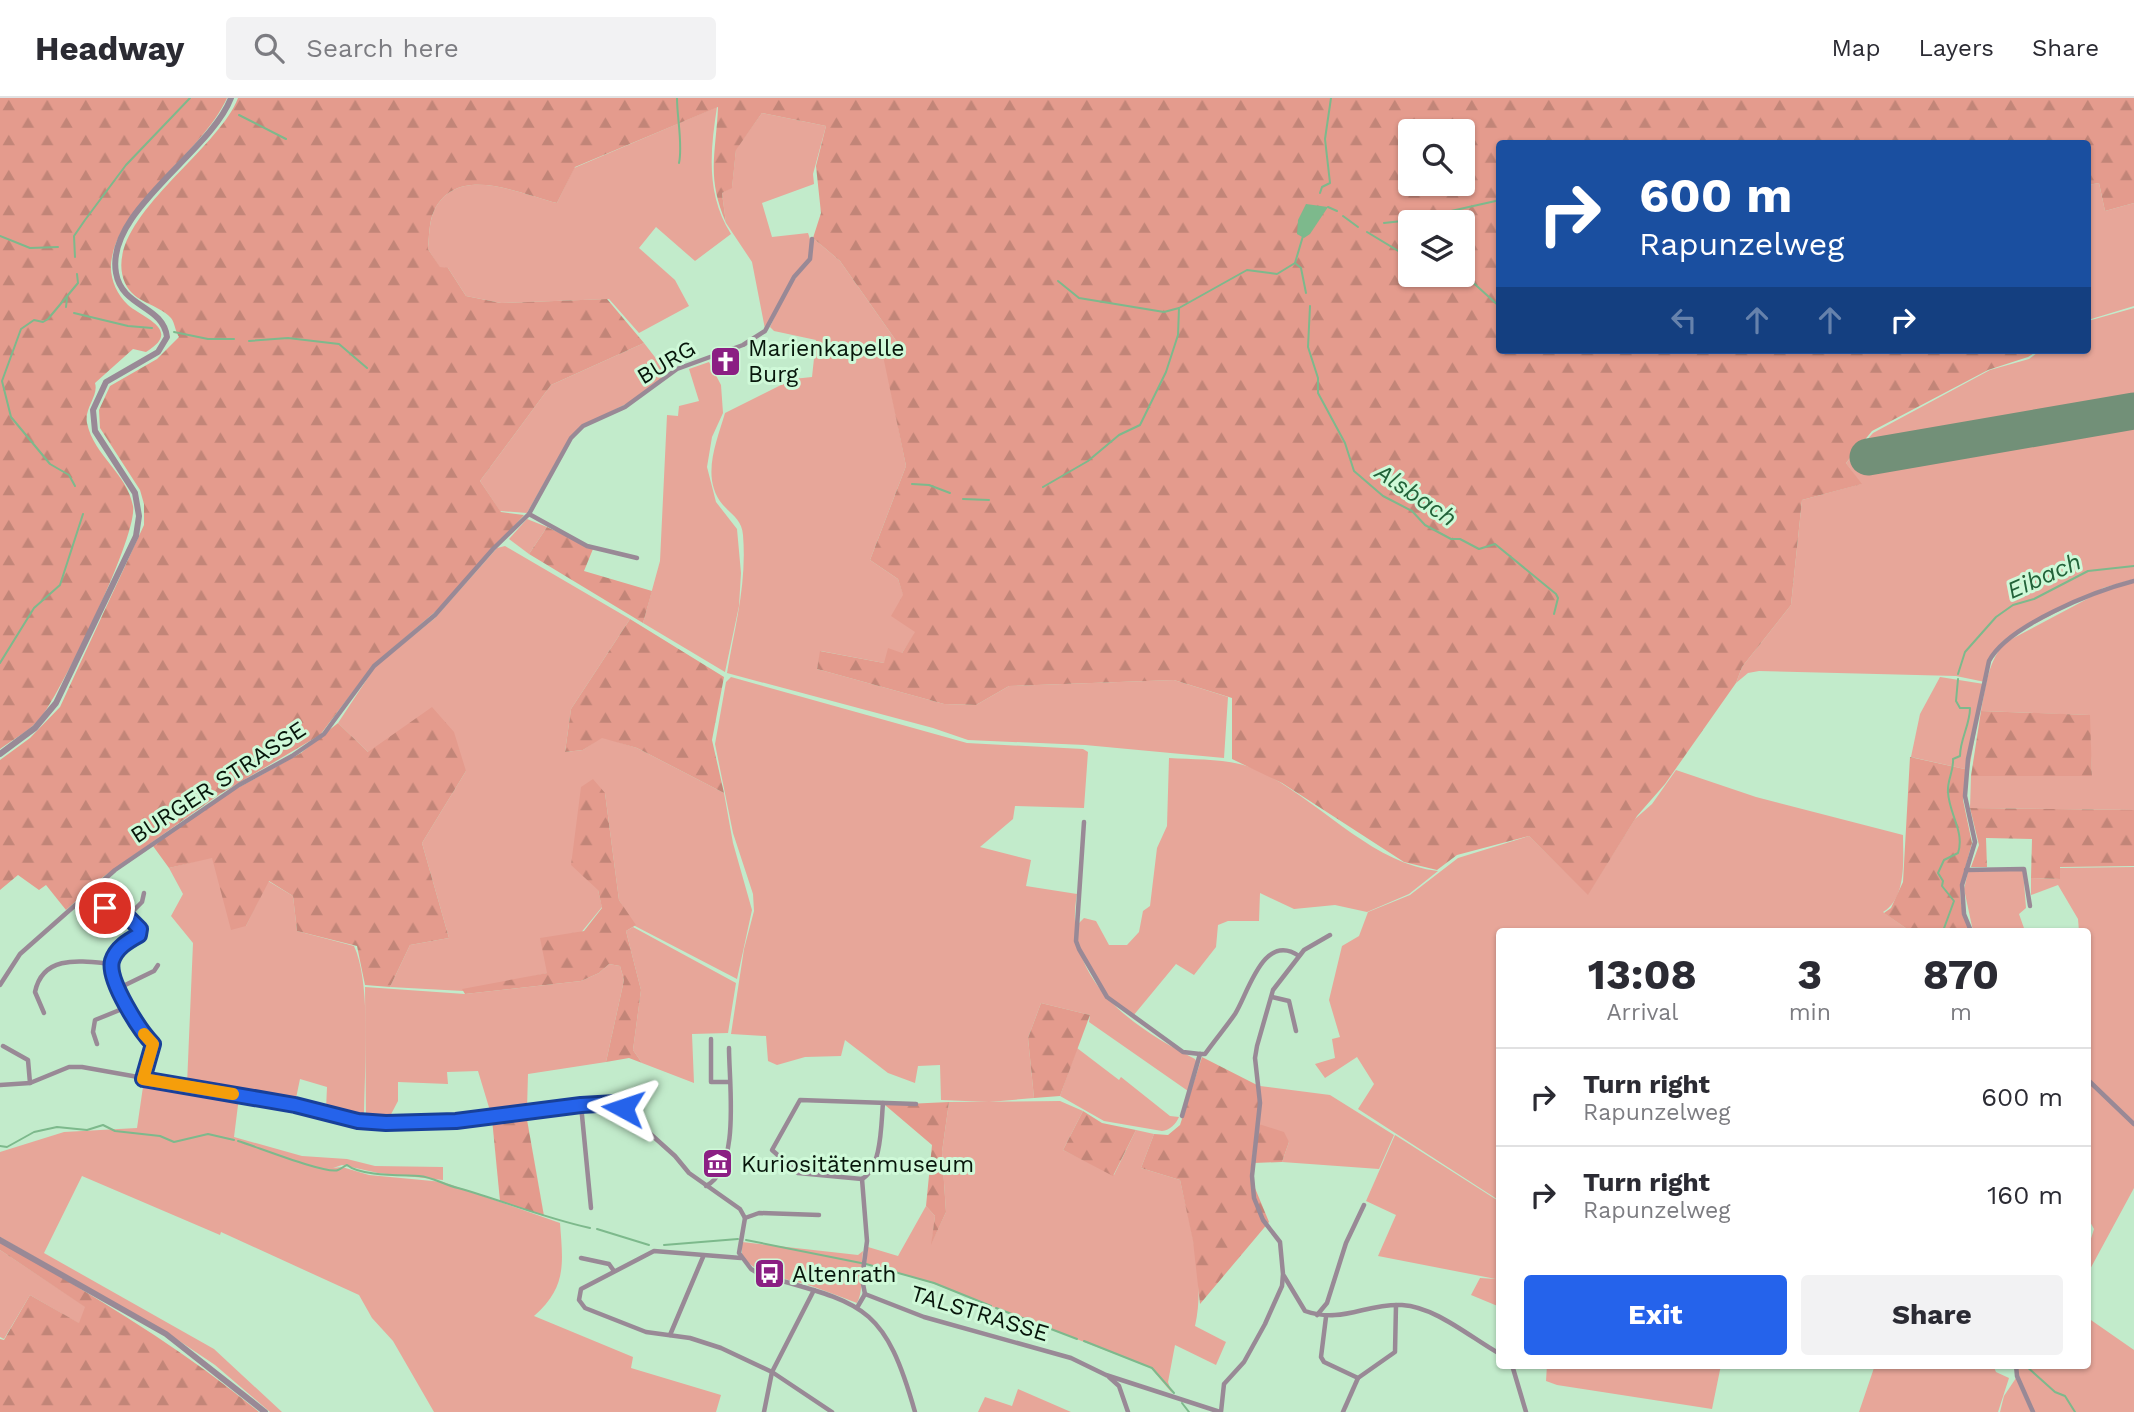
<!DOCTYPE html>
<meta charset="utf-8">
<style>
:root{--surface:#fff;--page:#f2f2f3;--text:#2b2b33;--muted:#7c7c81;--line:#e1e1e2;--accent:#2563eb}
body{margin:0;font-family:"Work Sans",sans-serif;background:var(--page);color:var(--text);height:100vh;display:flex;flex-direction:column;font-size:26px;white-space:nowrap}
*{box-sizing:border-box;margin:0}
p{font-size:23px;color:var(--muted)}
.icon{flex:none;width:38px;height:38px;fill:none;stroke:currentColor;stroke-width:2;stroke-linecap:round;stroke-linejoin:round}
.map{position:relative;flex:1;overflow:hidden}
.sheet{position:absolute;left:1496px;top:830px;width:595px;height:441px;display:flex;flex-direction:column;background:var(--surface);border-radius:7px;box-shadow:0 2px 5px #0004}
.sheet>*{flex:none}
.hud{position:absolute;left:1496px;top:42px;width:595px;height:214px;border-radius:7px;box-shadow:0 2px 5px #0004;background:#1a4fa0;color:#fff;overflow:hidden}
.controls{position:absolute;left:1398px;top:21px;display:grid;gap:14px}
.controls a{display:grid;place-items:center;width:77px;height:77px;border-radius:7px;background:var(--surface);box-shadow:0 2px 5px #0004;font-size:35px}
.pin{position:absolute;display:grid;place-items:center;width:60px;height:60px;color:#fff;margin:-30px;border:4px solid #fff;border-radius:50%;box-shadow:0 2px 7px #0007}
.me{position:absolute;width:77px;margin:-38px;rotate:275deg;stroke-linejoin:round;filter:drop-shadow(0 0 5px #0008)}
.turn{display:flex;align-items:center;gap:24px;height:147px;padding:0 28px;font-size:32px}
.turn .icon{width:91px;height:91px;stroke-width:2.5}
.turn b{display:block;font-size:49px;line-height:60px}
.lanes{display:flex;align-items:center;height:66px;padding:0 28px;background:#0003;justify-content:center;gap:35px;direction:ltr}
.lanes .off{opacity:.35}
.eta{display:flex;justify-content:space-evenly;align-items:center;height:119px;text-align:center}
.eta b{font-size:42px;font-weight:700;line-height:49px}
.action{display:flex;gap:14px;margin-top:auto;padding:14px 28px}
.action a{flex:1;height:80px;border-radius:7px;background:var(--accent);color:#fff;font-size:28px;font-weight:700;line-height:80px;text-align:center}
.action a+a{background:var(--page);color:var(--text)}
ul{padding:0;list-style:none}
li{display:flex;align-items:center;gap:21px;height:98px;padding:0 28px;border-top:2px solid var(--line)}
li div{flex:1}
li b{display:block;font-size:26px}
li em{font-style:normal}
header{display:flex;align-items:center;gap:42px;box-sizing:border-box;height:98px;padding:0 35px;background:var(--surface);border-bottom:2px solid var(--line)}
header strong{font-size:33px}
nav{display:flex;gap:38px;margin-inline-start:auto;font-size:24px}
.search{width:490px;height:63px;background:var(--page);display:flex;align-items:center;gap:18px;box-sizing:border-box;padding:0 24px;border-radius:7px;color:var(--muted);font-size:26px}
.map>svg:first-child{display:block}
</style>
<header>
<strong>Headway</strong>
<div class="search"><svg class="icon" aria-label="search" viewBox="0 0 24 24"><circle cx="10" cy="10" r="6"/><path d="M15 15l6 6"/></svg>Search here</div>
<nav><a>Map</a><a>Layers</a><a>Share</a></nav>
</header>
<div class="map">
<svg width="2134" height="1314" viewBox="0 0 2134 1314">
<defs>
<pattern id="forest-firs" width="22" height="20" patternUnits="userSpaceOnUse" patternTransform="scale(1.75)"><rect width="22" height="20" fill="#e49b8d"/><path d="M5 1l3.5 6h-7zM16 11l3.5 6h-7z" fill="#c28578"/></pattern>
</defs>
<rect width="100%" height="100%" fill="#c2ebcb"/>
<g fill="#e7a699">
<path d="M717 9C710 54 706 96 731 136L695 163 656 129 639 150 675 182 689 208 639 235 609 201 501 205 466 198 448 170H440L428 151C429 140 429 124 434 113 457 65 520 96 557 105L574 70Z"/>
<path d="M762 15 826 28 813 76 814 86 762 105 772 139 808 135 812 147 809 161 793 178 765 231 752 164 726 125 722 95 732 89 736 51Z"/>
<path d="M2099 85 2105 113 2134 105V208L2088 222V87Z"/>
<path d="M813 140 840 163 897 244 883 253 906 368 870 462 898 481 916 534 902 555 884 565 821 553 817 571 944 606 976 607 1009 588 1174 582 1228 599 1224 660 1085 647 968 642 933 630 727 575C735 527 747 486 743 437 742 422 732 417 723 407 700 380 717 343 725 315L793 281 812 279 816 242 774 233 770 229 788 190 810 162Z"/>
<path d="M2134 210V481L2103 490 2004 542 1994 553 1985 584 1956 578 1759 573 1748 575 1736 585 1742 569 1791 507 1802 402 1861 386 1846 365 1873 335 1990 272 2029 261 2041 252H2088V223Z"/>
<path d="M644 245 668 276 634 302 582 328 570 339 527 415 500 413 480 383 551 287Z"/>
<path d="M709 264 721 287 723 315 712 339 707 369 716 404 737 431 741 475 739 508 725 574 643 525 660 463 667 317 678 318 679 308 699 303 689 271Z"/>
<path d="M527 421 547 429 529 456 509 441Z"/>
<path d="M505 448 630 521 571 611 565 654 583 652 602 639 637 650 724 695 733 745 752 812 737 881 635 828 619 802 605 695 598 792 602 809 548 875 463 893 390 889 410 847 449 840 422 745 466 673 368 654 338 625 375 569 435 520 497 450Z"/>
<path d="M2134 484V712L1970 710 1971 678H2092L2089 617 1981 613C1986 588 1988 562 2006 544L2104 492Z"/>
<path d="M731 579 967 645 1083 651 1088 654 1084 710 1015 708 1013 721 980 749 1031 762 1026 788 1077 796C1062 880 1128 927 1195 961L1197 965 1188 993 1089 924 1090 917 1041 905 1028 940 1034 1000 989 1004 941 1002 940 967 918 968 915 985 888 975 845 942 841 958 805 959 777 967 768 963 766 938 731 936 744 851 754 813 753 796 733 735 715 646 726 584Z"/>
<path d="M1940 579 1984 586 1969 672 1911 659 1920 616Z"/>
<path d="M1169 660C1197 662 1229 660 1255 671 1317 699 1370 766 1438 773L1409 796 1367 814 1335 807 1294 811 1260 795 1259 823H1228L1218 827 1216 849 1194 877 1176 866 1133 918 1101 892 1077 843 1079 825 1084 820 1096 823 1109 847H1127L1139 834 1143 813 1150 808 1157 750 1167 728Z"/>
<path d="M1676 672 1756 699 1903 737C1903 761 1907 800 1883 814L1910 833H1500V1103L1358 1011 1374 986 1357 959 1325 980 1315 966 1335 960 1332 941 1340 939 1329 902 1342 848 1359 838 1368 814 1410 797 1458 760 1529 738 1588 796 1635 721 1652 706Z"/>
<path d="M212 759 246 828 268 783 293 798 297 833 354 848C372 887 364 975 364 1021L326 1012 327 989 300 981 295 1005 240 993 187 987 193 845 171 818 183 796 169 770Z"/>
<path d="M2134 769V1024L2088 981V833H2079L2078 821 2058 787 2031 797V780L2059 781V770Z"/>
<path d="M2023 772 2026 810 2019 816 2025 833H1973L1964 791 1968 774Z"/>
<path d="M633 829 736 885 728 935 692 936 694 985 642 965 633 952 641 892 626 833Z"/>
<path d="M609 866 620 868 624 882 606 964 528 976 527 1011 491 1016 478 973 447 974 448 986 398 984V1003L388 1022H366L365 889 465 896 581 883 599 875Z"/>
<path d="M1077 950 1119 982 1121 979 1170 1018 1179 1019C1176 1026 1170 1032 1162 1033L1104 1023 1060 998Z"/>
<path d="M144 982 239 999 234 1039 302 1058 347 1061 375 1068 443 1069V1082L378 1075 342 1067 333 1070 342 1069 369 1077 443 1084 560 1125C563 1166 567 1189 534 1218L633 1259 631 1270 721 1297 716 1314H434L393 1243 372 1220 359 1197 221 1134 220 1137 82 1078 44 1155 214 1251 282 1314H270L215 1267 166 1234 0 1139V1054L64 1034 137 1030Z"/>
<path d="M2088 984 2134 1028V1090L2088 1175V1150L2094 1131 2088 1120Z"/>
<path d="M1260 988 1330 997 1394 1037 1379 1071 1282 1064 1289 1044 1259 1026Z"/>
<path d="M1060 1003 1083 1013 1063 1052 1114 1077 1136 1032 1154 1036 1141 1070 1180 1082C1190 1128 1206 1180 1195 1228L1226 1244 1216 1267 1175 1247 1168 1284 1172 1295 1151 1270 932 1185 866 1166 868 1149 898 1158 926 1108 935 1118 932 1144 946 1114 942 1054 949 1004Z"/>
<path d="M1395 1037 1500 1104V1209L1471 1197 1480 1180 1496 1181 1378 1158 1396 1117 1366 1103Z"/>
<path d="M742 1144 858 1157 863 1153C861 1170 864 1192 857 1205 843 1200 829 1194 814 1189 789 1180 761 1180 742 1159Z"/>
<path d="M0 1152 86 1209 80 1226 30 1197 4 1241 0 1239Z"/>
<path d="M2088 1220 2134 1252V1314H2034L2018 1278 2017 1267H2088Z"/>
<path d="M1547 1267H1721L1712 1311 1557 1287 1546 1283Z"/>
<path d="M1875 1267H1993L1996 1274 2009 1280 1998 1314H1859Z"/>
<path d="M2016 1280 2031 1314H2000L2004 1298Z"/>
<path d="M1018 1291 1071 1314H978L985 1299 1012 1308Z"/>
</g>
<g fill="url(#forest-firs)" fill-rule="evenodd">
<path d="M0 0H227C201 56 124 101 112 159 108 176 115 195 128 207 143 220 183 232 146 254L133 251 95 285C99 298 84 310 87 325 94 358 127 375 133 408 138 437 63 590 42 618 31 632 14 641 0 651Z"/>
<path d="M238 0H2134V105L2105 113 2099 85 2088 87V46H1500V252H2039L2028 259 1988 272 1872 333 1846 365 1862 386 1802 402 1791 507 1742 569 1736 585 1665 686 1637 718 1588 797 1529 738 1457 757 1437 772 1404 764 1282 685 1232 661V600L1174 582 1009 588 976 607 944 606 817 571 820 553 884 565 888 550 902 555 915 534 891 518 903 497 898 481 870 462 906 368 882 253 897 244 840 163 813 140 821 115 816 68 826 28 762 15 736 52 732 90 722 95 726 125C706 78 716 56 718 9L575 69 557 105C520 96 457 65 434 113 429 123 429 140 428 151L440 169 448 170 466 198 501 205 607 201 644 245 551 287 480 383 501 414 524 417 443 507 373 567 320 637 220 696 103 779 66 812 46 787 39 792 18 777 0 792V662L30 640 60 609 144 427V406L140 392 100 330 99 312 110 288 157 261 179 239C175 233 175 225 171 220 157 205 135 206 125 185 99 125 218 54 238 0ZM1410 33H1463V86H1410ZM1410 124H1463V177H1410Z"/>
<path d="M547 429 593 451 584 473 652 493 643 525 529 456Z"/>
<path d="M630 521 724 579 712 642 724 695 637 650 602 640 583 652 565 654 571 611Z"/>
<path d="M432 609 454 634 466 673 422 745 449 840 410 847 390 889 365 887 357 848 297 833 293 798 269 783 246 828 231 832 212 760 169 770 153 748 227 696 301 655 338 625 368 654Z"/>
<path d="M1981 613 2090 617 2092 678H1971Z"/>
<path d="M1910 659 1969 672 1963 702 1972 745 1960 789 1961 806 1969 833H1910L1884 815 1891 810 1903 784Z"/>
<path d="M593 681 605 695 619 802 636 827 626 833 641 892 633 952 642 965 629 960 606 964 624 882 620 868 609 866 599 875 581 883 465 896 462 891 547 875 540 840 584 833 602 810 598 792 571 767 581 689Z"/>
<path d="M1970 710 2134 712V768L2060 769V781L2031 780 2032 741 1986 740 1987 769H1971L1979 747Z"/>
<path d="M1041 905 1090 917 1060 998 1034 1000 1028 940Z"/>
<path d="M1202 959 1257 987 1259 1004 1250 1078 1269 1124 1200 1206 1193 1143 1180 1082 1141 1070 1154 1036 1168 1037 1180 1027Z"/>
<path d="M949 1004 942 1054 946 1114 931 1147 935 1118 926 1108 932 1047 885 1007Z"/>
<path d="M1083 1013 1102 1025 1136 1032 1113 1078 1063 1052Z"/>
<path d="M526 1016 544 1118 500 1103 492 1021Z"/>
<path d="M1259 1026 1284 1034 1289 1044 1282 1064 1254 1065Z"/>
<path d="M0 1143C90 1196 178 1247 259 1314H0V1241L4 1242 30 1197 79 1225 85 1209 0 1152Z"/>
</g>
<path fill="#7db98c" d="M1306 106 1328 109 1310 136 1304 140 1297 136 1298 122Z"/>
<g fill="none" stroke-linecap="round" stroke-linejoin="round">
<g stroke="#7db98c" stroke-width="2">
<path d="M677 0C677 20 683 47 679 65"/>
<path d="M239 17 286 41"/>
<path d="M1320 95 1322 89 1330 85 1325 41 1331 0"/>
<path d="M1328 109 1337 113"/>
<path d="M1343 118 1358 129"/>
<path d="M1384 125 1411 122 1500 102"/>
<path d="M1367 134 1410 160"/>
<path d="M0 138 30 150 58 149"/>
<path d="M1303 138 1295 165 1301 170 1306 195"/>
<path d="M75 159 74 138 85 122 126 67 190 0"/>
<path d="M1441 177 1468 180 1500 209"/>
<path d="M1058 183 1079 200 1164 214 1179 210"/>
<path d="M1310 208 1308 249 1318 280V295L1345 345 1354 373 1383 398 1412 413 1425 427 1451 441H1460L1479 451 1495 446 1556 496 1558 500 1554 516"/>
<path d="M66 209 67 200"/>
<path d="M74 215 128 228 152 230"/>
<path d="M174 234 208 241H234"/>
<path d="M249 243 288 240 339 246 367 270"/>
<path d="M1632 252 1636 254"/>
<path d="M912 386 929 387 950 395"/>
<path d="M75 388 69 377 50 366 11 319 2 283 21 231 34 222 43 224 48 221 78 185 77 176"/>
<path d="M1043 389 1088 363 1119 337 1140 327 1166 274 1178 237 1179 210 1247 172 1277 176 1295 165"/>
<path d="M963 401 989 402"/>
<path d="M0 565 34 510 60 487 83 416"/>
<path d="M1958 576 1965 554 1996 519 2013 507 2034 501 2088 473 2134 468"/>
<path d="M1943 833 1954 803 1942 788 1943 783 1938 775 1944 762 1958 755C1965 734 1949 716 1948 694 1947 682 1954 673 1953 661L1960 658C1960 641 1970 627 1970 610H1960L1956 603 1958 581"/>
<path d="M238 1043C255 1048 327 1077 338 1072 341 1071 344 1068 347 1067 360 1078 400 1077 419 1078 433 1079 444 1087 458 1090 501 1102 544 1120 590 1130"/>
<path d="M0 1048 7 1049 34 1034 57 1029 87 1032 103 1027 115 1033 160 1038 174 1044 208 1036 234 1042"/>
<path d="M597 1131 649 1147"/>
<path d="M746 1142 866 1166 934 1185 991 1208"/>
<path d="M664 1147 738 1141"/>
<path d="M996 1210 1077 1241"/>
<path d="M1084 1243 1152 1270 1174 1295"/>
<path d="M2025 1267 2055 1294 2065 1298 2075 1314"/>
<path d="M1182 1305 1189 1314"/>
</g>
<path stroke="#729078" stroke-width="37" d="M1868 359 2134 313"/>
<g stroke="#998996" stroke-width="4.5">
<path d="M529 416 587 448 637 460"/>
<path d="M1084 724 1076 843 1079 851 1107 899 1183 954 1200 956"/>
<path d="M1966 772 2024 771 2030 808"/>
<path d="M92 812H121L140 831 139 837C128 843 116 850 112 864 107 882 140 933 153 946L143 981"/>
<path d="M129 817 142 804 144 795"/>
<path d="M1971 833 1964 816 1962 787 1975 744 1965 698 1968 661 1989 563C2008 527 2095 493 2134 483"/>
<path d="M0 887 20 856 115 772 239 687 292 658 324 636 374 568 435 517 493 451 529 416 571 340 583 328 625 309 677 271 743 247 765 233 794 179 810 161 812 141"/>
<path d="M119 890 154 873 158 867"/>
<path d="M1272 899 1289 903 1296 933"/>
<path d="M44 915 35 894C43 856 81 863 112 866"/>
<path d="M711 941V984H729"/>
<path d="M97 946 93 934 95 922 127 909"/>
<path d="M3 948 28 962 30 985"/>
<path d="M1200 956H1205C1215 942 1226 929 1235 916 1248 896 1263 833 1299 858"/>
<path d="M2088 982 2134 1026"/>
<path d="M0 987 30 985 69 969H82L295 1007 358 1023 386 1025 456 1023 616 1005 675 1058 689 1075 740 1111 745 1120 739 1155 751 1171 761 1177C863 1206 884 1205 915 1314"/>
<path d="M581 1007 591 1110"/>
<path d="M1182 1018 1200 956"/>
<path d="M862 1081 798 1075 772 1052 800 1002 916 1006"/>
<path d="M862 1081 867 1143 862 1181 865 1196"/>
<path d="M862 1081C882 1069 881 1026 883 1005"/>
<path d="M706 1088C741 1070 729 986 729 950"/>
<path d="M745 1120 759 1115 819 1117"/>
<path d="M581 1160 609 1166 614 1173"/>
<path d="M741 1160 654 1153 581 1191 579 1202 585 1210 646 1234 690 1240 721 1250 772 1274 832 1314"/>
<path d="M1284 1178 1305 1213C1342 1226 1366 1205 1402 1207 1436 1209 1471 1240 1500 1256"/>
<path d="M865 1196 924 1219 1071 1260 1106 1277 1220 1314"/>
<path d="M858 1208 865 1196"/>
<path d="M1317 1217 1327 1205 1346 1145 1364 1107"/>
<path d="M1326 1219 1321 1259 1324 1264 1358 1280 1395 1254 1396 1207"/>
<path d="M670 1237 703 1159"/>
<path d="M1512 1267 1526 1314"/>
<path d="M2016 1267 2017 1278 2033 1314"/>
<path d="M1109 1279 1119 1288 1128 1314"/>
<path d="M764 1314 772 1274 814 1192"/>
<path d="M1221 1314 1224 1286 1244 1264 1265 1226 1282 1188 1283 1176 1280 1144 1263 1122 1254 1100 1252 1078 1260 1005 1255 960 1257 948 1273 892 1304 852 1330 837"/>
<path d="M1343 1314 1358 1280"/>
</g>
<g stroke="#998996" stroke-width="6">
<path d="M0 656 35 630 56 605 136 438 139 418 135 395 95 333 93 312 106 284 158 254 167 239C163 207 122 210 116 175 105 113 210 55 231 0"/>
<path d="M0 1142 166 1236 265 1314"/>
</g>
</g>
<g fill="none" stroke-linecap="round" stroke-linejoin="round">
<defs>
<path id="route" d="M105 810 121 812 140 831 139 837C128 843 116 850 112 863 107 882 140 933 153 946L143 981 295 1007 358 1023 386 1025 456 1023 581 1007 616 1005 623 1010"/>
</defs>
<use href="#route" stroke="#184099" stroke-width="18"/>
<use href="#route" stroke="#2563eb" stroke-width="12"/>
<path stroke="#f59e0b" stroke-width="12" d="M144 936 153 946 143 981 233 996"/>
</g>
<defs>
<symbol id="church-square" viewBox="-11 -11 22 22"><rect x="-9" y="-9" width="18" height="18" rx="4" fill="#8b1f83" stroke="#cff9d8"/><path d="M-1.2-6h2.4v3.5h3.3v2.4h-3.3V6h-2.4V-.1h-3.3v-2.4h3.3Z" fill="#fff"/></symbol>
<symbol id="museum-square" viewBox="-11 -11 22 22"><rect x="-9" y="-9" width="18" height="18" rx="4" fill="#8b1f83" stroke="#cff9d8"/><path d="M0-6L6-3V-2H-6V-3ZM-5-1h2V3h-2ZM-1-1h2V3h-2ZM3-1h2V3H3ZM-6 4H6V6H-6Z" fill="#fff"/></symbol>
<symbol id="bus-square" viewBox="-11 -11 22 22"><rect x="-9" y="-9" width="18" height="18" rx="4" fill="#8b1f83" stroke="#cff9d8"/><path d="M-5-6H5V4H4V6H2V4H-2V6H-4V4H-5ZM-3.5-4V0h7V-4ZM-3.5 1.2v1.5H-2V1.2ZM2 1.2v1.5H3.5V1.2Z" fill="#fff"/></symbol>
</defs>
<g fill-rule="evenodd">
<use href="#church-square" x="708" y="246" width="35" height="35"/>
<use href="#museum-square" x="700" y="1048" width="35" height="35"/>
<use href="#bus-square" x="752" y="1158" width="35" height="35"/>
</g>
<g text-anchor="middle" stroke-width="6" stroke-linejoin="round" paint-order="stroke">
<g font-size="23" fill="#07160b" stroke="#cff9d8" text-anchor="start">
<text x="748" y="258">Marienkapelle<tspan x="748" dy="26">Burg</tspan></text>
<text x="741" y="1074">Kuriositätenmuseum</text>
<text x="792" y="1184">Altenrath</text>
</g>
<g font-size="23" fill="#07160b" stroke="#cff9d8">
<text transform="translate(666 264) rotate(-31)" y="8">BURG</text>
<text transform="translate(218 684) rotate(-33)" y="8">BURGER STRASSE</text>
<text transform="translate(980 1215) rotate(17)" y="8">TALSTRASSE</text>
</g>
<g font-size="24" font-style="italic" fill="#226339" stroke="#cff9d8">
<text transform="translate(1416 397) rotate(34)" y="8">Alsbach</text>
<text transform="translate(2044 478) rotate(-24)" y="8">Eibach</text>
</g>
</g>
</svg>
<div class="controls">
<a><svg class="icon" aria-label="search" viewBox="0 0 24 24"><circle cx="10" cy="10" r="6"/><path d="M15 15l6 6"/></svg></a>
<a><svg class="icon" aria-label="layers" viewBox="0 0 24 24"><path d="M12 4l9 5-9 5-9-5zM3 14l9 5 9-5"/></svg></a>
</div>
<div class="pin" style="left:105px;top:810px;background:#d93025"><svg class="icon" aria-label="arrive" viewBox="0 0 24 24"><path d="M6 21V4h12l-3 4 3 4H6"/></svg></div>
<svg class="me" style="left:623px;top:1010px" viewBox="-20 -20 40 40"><path d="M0-17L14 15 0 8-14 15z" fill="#2563eb" stroke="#fff" stroke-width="4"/></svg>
<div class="hud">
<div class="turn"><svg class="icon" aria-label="right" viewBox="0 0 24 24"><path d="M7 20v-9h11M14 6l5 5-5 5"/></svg><div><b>600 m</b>Rapunzelweg</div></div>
<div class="lanes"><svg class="icon off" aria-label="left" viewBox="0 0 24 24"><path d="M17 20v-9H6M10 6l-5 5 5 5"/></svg><svg class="icon off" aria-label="ahead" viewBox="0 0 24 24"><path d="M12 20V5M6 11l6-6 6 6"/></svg><svg class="icon off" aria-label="ahead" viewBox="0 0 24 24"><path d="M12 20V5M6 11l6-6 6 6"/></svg><svg class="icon" aria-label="right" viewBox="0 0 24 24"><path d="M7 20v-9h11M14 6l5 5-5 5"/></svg></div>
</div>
<section class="sheet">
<div class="eta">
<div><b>13:08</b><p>Arrival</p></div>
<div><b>3</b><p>min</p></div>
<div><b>870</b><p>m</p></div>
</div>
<ul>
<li><svg class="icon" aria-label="right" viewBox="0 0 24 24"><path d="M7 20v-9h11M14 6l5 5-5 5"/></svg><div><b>Turn right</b><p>Rapunzelweg</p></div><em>600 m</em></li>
<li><svg class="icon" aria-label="right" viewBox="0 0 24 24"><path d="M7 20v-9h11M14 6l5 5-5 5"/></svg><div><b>Turn right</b><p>Rapunzelweg</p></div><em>160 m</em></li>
</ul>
<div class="action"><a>Exit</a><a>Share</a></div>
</section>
</div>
